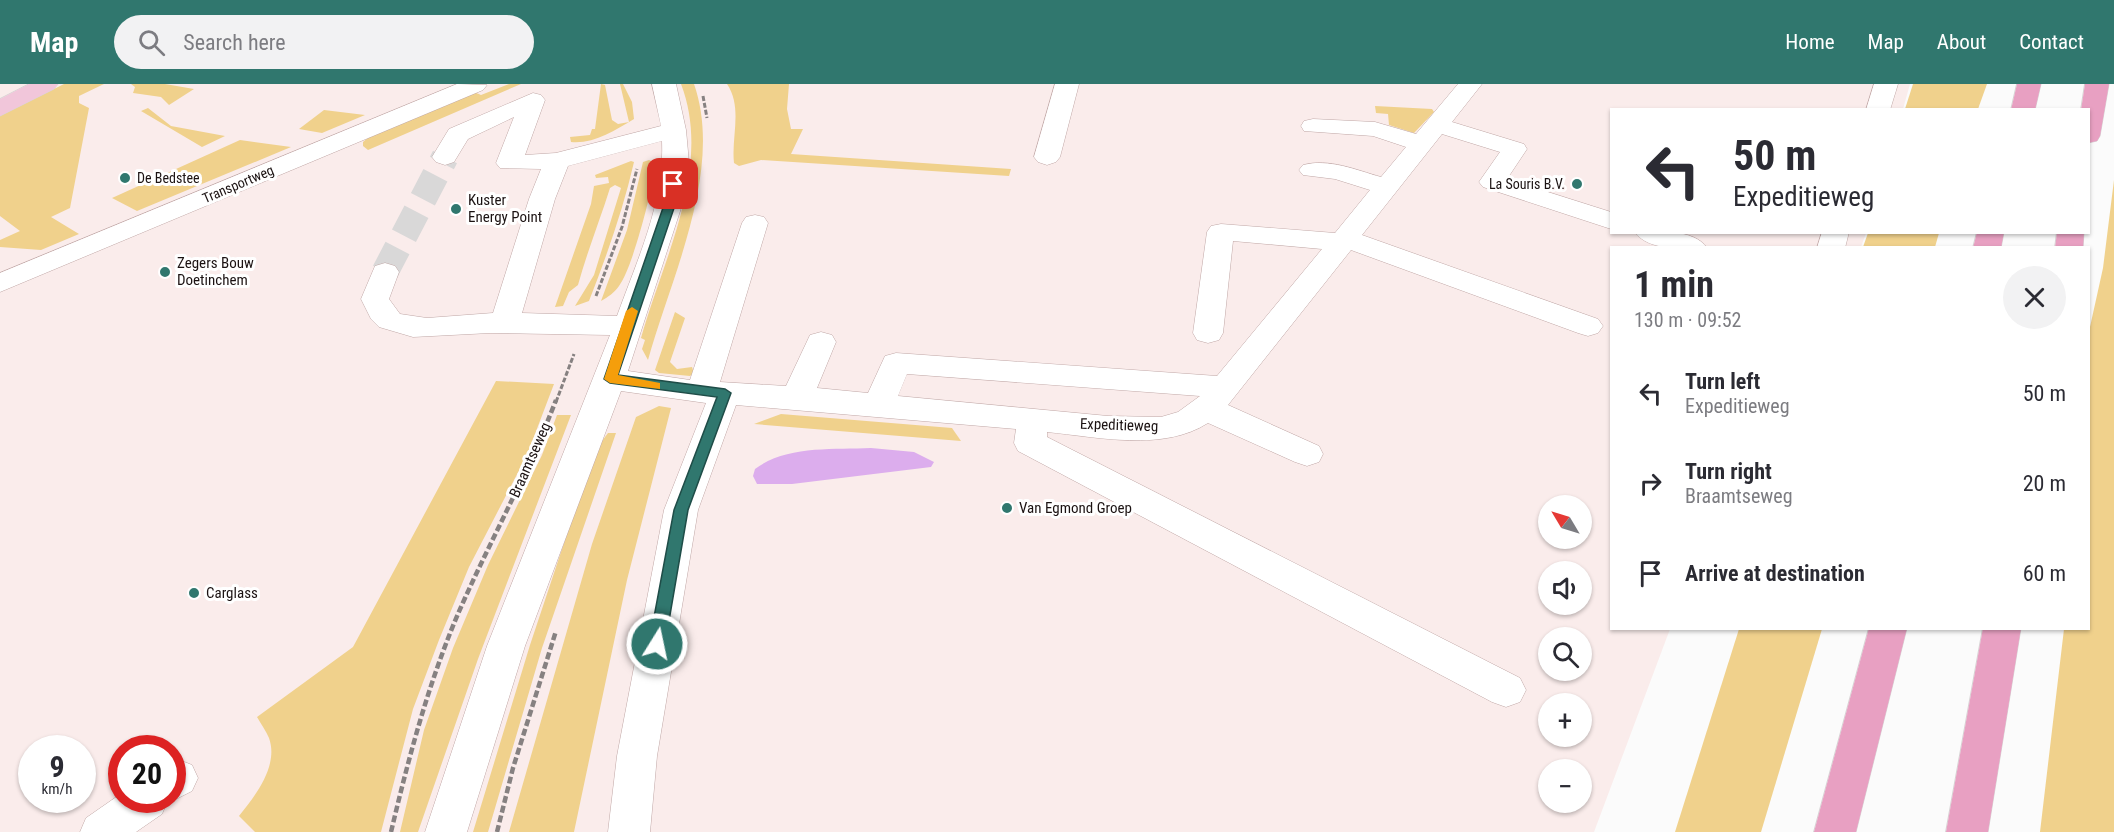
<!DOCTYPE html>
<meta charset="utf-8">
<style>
:root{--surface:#fff;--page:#f2f2f3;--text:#2b2b33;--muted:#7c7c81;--accent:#30776e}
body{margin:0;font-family:"Roboto Condensed",sans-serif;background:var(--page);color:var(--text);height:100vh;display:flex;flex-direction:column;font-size:22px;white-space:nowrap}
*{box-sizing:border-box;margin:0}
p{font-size:20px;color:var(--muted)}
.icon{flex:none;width:33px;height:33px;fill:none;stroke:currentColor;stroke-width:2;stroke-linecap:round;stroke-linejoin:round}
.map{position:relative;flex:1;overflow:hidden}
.drawer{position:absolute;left:1610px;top:162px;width:480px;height:384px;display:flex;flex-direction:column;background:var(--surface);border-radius:0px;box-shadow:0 2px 4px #0004}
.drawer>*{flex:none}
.guide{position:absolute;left:1610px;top:24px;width:480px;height:126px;border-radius:0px;box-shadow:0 2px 4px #0004;background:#fff;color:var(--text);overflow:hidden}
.needle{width:39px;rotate:308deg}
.tools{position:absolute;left:1538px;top:411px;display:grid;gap:12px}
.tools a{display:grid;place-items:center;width:54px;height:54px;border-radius:50%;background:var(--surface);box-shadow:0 2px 4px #0004;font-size:30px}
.speed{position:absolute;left:18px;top:651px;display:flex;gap:12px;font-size:30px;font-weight:700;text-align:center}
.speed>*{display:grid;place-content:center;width:78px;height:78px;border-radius:50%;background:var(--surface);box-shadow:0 2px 4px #0004;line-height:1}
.speed small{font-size:15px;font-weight:400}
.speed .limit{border:9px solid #d22;background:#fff;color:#111}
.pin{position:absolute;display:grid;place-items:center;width:51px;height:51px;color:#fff;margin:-26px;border-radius:12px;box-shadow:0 3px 9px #0006}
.me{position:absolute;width:66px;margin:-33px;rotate:10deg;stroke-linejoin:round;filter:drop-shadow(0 0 4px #0008)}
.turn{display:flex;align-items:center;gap:21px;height:126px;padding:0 24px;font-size:27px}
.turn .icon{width:78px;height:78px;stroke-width:2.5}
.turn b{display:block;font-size:42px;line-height:51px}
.round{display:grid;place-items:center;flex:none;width:63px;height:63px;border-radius:32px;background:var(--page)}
.head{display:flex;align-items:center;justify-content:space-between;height:102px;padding:0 24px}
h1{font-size:36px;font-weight:700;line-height:45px}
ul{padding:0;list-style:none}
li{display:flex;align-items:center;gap:18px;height:90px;padding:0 24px}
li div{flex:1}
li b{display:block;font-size:22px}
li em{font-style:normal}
header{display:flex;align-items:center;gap:36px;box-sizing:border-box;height:84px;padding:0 30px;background:var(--accent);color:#fff}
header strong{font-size:28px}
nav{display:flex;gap:33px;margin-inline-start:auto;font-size:21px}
.search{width:420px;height:54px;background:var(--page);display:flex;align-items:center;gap:15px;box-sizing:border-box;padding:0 21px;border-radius:33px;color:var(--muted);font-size:22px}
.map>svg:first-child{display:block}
</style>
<header>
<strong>Map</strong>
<div class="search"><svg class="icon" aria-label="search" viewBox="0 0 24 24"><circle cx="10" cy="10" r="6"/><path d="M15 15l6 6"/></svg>Search here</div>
<nav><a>Home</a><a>Map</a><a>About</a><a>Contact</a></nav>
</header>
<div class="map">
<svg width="2114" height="748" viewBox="0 0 2114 748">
<rect width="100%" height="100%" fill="#fbfbfb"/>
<path fill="#faeceb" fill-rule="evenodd" d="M0 0H1910L1903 25 1611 26V148L1866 149 1861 163 1611 164V544L1670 545 1594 748H0ZM1548 422H1581V454H1548ZM1548 488H1581V520H1548ZM1548 554H1581V586H1548ZM1548 620H1581V652H1548ZM32 664H82V716H32ZM122 664H172V716H122ZM1548 686H1581V718H1548Z"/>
<g fill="#f0d18c">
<path d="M64 0H104L79 12V19L89 24 70 124 51 133 79 150 41 166 0 163V156L20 147 0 132V32Z"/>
<path d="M131 0H165L194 5 169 21 161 13 133 9 135 3Z"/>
<path d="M509 0H521L368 66 363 62V58L370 52 474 8 481 11Z"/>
<path d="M601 0 605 1 612 36 618 40 629 38 620 0H623L632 18 634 35C614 47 594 60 571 58L570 53 590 51 592 45H595Z"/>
<path d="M681 0H694C724 86 671 193 648 276L642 265 645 256 641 254C663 175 713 83 681 0Z"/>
<path d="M727 0H789L787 25 791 45H803L791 70 1011 85 1009 92 761 76 739 82 734 79C731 53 743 24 727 0Z"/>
<path d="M1913 0H1987L1978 25H1905Z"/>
<path d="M1375 22 1432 25 1434 28 1414 49 1389 41 1388 30 1376 29Z"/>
<path d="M148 24 171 42 225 52 202 63 141 27Z"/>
<path d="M324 26 365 31 322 49 299 45Z"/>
<path d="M240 56 291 63 137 127 112 114Z"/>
<path d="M649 76 657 80C651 107 634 181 619 202 614 209 608 213 601 217L627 146 643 78Z"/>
<path d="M631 77 634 78C623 126 607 171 589 217L575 222 594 191 621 104 615 101 610 104C600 136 587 168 578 201L569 208 563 222 555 223 591 120 594 102 609 99 608 93 596 94 595 91Z"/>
<path d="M2114 96V748H2040L2064 545 2088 544V252L2103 184Z"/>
<path d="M1868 149V148L1939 149 1935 163H1863Z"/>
<path d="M675 228 685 234 670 278 677 285 692 283 694 289 690 292 659 289 655 286Z"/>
<path d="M496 297 554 300 527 371 469 483 439 556 413 625 381 748H255L239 732C255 712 279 682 269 654 266 647 261 640 257 633L353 563Z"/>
<path d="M659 322 671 324 627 496 574 748H509L592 460 636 333Z"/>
<path d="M781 330 952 344 961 357 754 340Z"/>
<path d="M557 331H571L478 575 418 748H400L424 646 453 564 488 481 542 371Z"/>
<path d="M608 349H616L542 564 488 748H473L530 561 572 435 602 357Z"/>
<path d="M1739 545H1822L1761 748H1675Z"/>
</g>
<path fill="#dcaded" d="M871 364 914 368 934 378 931 383 792 400H757L753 392 755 385C787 361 832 366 871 364Z"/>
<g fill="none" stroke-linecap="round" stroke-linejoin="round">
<path stroke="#d9d8d8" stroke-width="27" stroke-dasharray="27 14" stroke-linecap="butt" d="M385 188 445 73"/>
<defs>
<g id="minor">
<path d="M457 0 487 1 483 6 0 208V189Z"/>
<path d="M652 0H676L686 46 689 79 683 118 628 287 690 296 742 139 746 133 755 131 764 133 768 139 720 298 786 302 810 251 821 248 832 251 836 258 817 304 868 309 885 272 896 269 1217 292 1322 165 1233 157 1223 249 1219 256 1208 259 1197 256 1193 249 1207 148 1211 142 1221 140 1335 149 1370 106 1335 95 1303 91 1299 86 1303 81C1329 74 1356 86 1381 93L1406 63 1373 52 1304 47 1301 42 1304 37 1313 35 1375 38 1416 50 1458 0H1482L1452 38 1524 60 1527 65 1507 95 1611 128V145L1483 103 1479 98 1500 68 1442 50 1362 151 1598 235 1603 242 1598 249 1588 252 1578 249 1351 166 1228 321 1319 362 1323 370 1319 378 1307 382 1295 378 1208 339C1163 368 1098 353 1047 348V353L1520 594 1526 606 1520 618 1506 623 1492 618 1018 367 1014 359 1016 345 736 321 698 426 657 672 650 748H608L617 672 664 426 706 319 621 307 525 562 467 748H425L487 562 610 251 490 249 413 253 379 243 371 235 361 215 375 182 385 179 395 182 399 188 389 215 400 230 427 234 493 229 529 115 541 85 500 84 496 79 514 33 468 55 454 78 445 81 436 78 432 73 449 45 533 9 541 11 545 16 525 71 556 69 661 42ZM662 57C665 118 637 176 617 232L522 229 555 115 568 82ZM907 290 1200 312 1178 328 1161 333 1108 332 898 312Z"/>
<path d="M1055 0H1079L1060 73 1056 78 1047 81 1038 78 1034 73Z"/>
<path d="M1874 0H1898L1890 26H1866Z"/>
<path d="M1635 148C1656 148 1694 144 1707 164 1686 164 1648 168 1635 148Z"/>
<path d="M1822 148H1849L1845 164H1817Z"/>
<path d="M177 675 192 681 198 694 192 707 172 717 168 716 162 730 136 748H80L86 734 122 709V716H172V677Z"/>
</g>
<path id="major" d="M29 0H58L54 5 0 32V15Z"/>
<g id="highway">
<path d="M2017 0H2041L2035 26H2011Z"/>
<path d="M2085 0H2109L2100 52 2097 57 2088 59V26H2081Z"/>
<path d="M1977 148H2004L2001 164H1973Z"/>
<path d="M2057 148H2084L2083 164H2055Z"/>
<path d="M1869 544H1907L1856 748H1814Z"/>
<path d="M1983 544H2021L1988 748H1946Z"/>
</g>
</defs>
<use href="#minor" stroke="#c0a7a6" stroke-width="1"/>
<use href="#major" stroke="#d6d4d4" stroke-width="1"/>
<use href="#highway" stroke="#d6d4d4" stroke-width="1"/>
<g stroke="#868181" stroke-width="3" stroke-dasharray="5 2" stroke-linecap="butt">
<path d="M703 12 707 34"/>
<path d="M596 212 622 143 637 85"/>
<path d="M556 318 574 270"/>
</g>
<g stroke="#868181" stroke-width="4.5" stroke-dasharray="7 3" stroke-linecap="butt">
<path d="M391 748C410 668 431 589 465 514 495 448 530 384 556 316"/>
<path d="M497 748 513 684 556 547"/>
</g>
<use href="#minor" fill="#fff" fill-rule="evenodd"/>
<use href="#major" fill="#f1c6da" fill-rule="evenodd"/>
<use href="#highway" fill="#e8a0c2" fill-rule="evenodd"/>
</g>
<path fill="#30776e" stroke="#1f4d48" stroke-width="1.5" d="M673 97 678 100 676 118 618 291 725 305 731 309 688 426 665 560 657 567 649 560 674 426 717 313 610 299 604 295 665 118 668 100Z"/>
<path fill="#f59e0b" d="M632 223 638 227 618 291 660 299V305L610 299 604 295 626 227Z"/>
<g fill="#30776e" stroke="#fff" stroke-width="2">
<circle cx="125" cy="94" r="6"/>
<circle cx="1577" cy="100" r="6"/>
<circle cx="456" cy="125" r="6"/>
<circle cx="165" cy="188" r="6"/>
<circle cx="1007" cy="424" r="6"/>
<circle cx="194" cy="509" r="6"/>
</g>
<g text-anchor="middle" stroke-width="6" stroke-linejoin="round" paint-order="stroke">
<g font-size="14" fill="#1b1212" stroke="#fff" text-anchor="start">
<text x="137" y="99">De Bedstee</text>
<text x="1565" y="105" text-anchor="end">La Souris B.V.</text>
</g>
<g font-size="14" fill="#1b1212" stroke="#fff">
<text transform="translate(238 100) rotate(-23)" y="5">Transportweg</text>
</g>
<g font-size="15" fill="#1b1212" stroke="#fff" text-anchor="start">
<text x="468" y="121">Kuster<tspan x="468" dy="17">Energy Point</tspan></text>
<text x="177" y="184">Zegers Bouw<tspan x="177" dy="17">Doetinchem</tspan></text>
<text x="1019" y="429">Van Egmond Groep</text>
<text x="206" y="514">Carglass</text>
</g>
<g font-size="15" fill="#1b1212" stroke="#fff">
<text transform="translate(1119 341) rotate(2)" y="5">Expeditieweg</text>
<text transform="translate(530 376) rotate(-66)" y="5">Braamtseweg</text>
</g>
</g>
</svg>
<div class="tools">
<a><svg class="needle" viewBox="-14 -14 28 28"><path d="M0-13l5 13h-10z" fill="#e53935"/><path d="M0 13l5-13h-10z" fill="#7c7c81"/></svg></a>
<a><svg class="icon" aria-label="sound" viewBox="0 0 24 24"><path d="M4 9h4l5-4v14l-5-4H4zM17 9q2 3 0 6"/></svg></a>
<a><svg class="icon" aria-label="search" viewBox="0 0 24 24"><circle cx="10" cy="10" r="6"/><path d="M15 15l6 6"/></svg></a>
<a>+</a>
<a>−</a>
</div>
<div class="speed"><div>9<small>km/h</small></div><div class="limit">20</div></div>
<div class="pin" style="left:673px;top:100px;background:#d93025"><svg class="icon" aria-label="arrive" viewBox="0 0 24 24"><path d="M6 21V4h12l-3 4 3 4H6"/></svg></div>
<svg class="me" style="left:657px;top:560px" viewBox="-20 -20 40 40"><circle r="17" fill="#30776e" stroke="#fff" stroke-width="3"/><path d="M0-11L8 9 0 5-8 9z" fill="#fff"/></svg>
<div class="guide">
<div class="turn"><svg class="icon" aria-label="left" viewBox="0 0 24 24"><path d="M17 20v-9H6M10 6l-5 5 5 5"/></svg><div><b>50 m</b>Expeditieweg</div></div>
</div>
<section class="drawer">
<div class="head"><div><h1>1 min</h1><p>130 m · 09:52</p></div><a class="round"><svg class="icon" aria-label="close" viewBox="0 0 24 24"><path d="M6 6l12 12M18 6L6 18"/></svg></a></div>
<ul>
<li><svg class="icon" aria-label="left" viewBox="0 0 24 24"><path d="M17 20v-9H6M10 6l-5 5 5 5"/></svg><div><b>Turn left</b><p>Expeditieweg</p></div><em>50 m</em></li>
<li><svg class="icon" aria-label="right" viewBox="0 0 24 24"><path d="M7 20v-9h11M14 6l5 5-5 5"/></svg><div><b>Turn right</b><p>Braamtseweg</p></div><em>20 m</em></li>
<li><svg class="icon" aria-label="arrive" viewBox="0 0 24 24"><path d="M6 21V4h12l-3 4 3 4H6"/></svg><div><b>Arrive at destination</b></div><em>60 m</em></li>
</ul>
</section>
</div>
